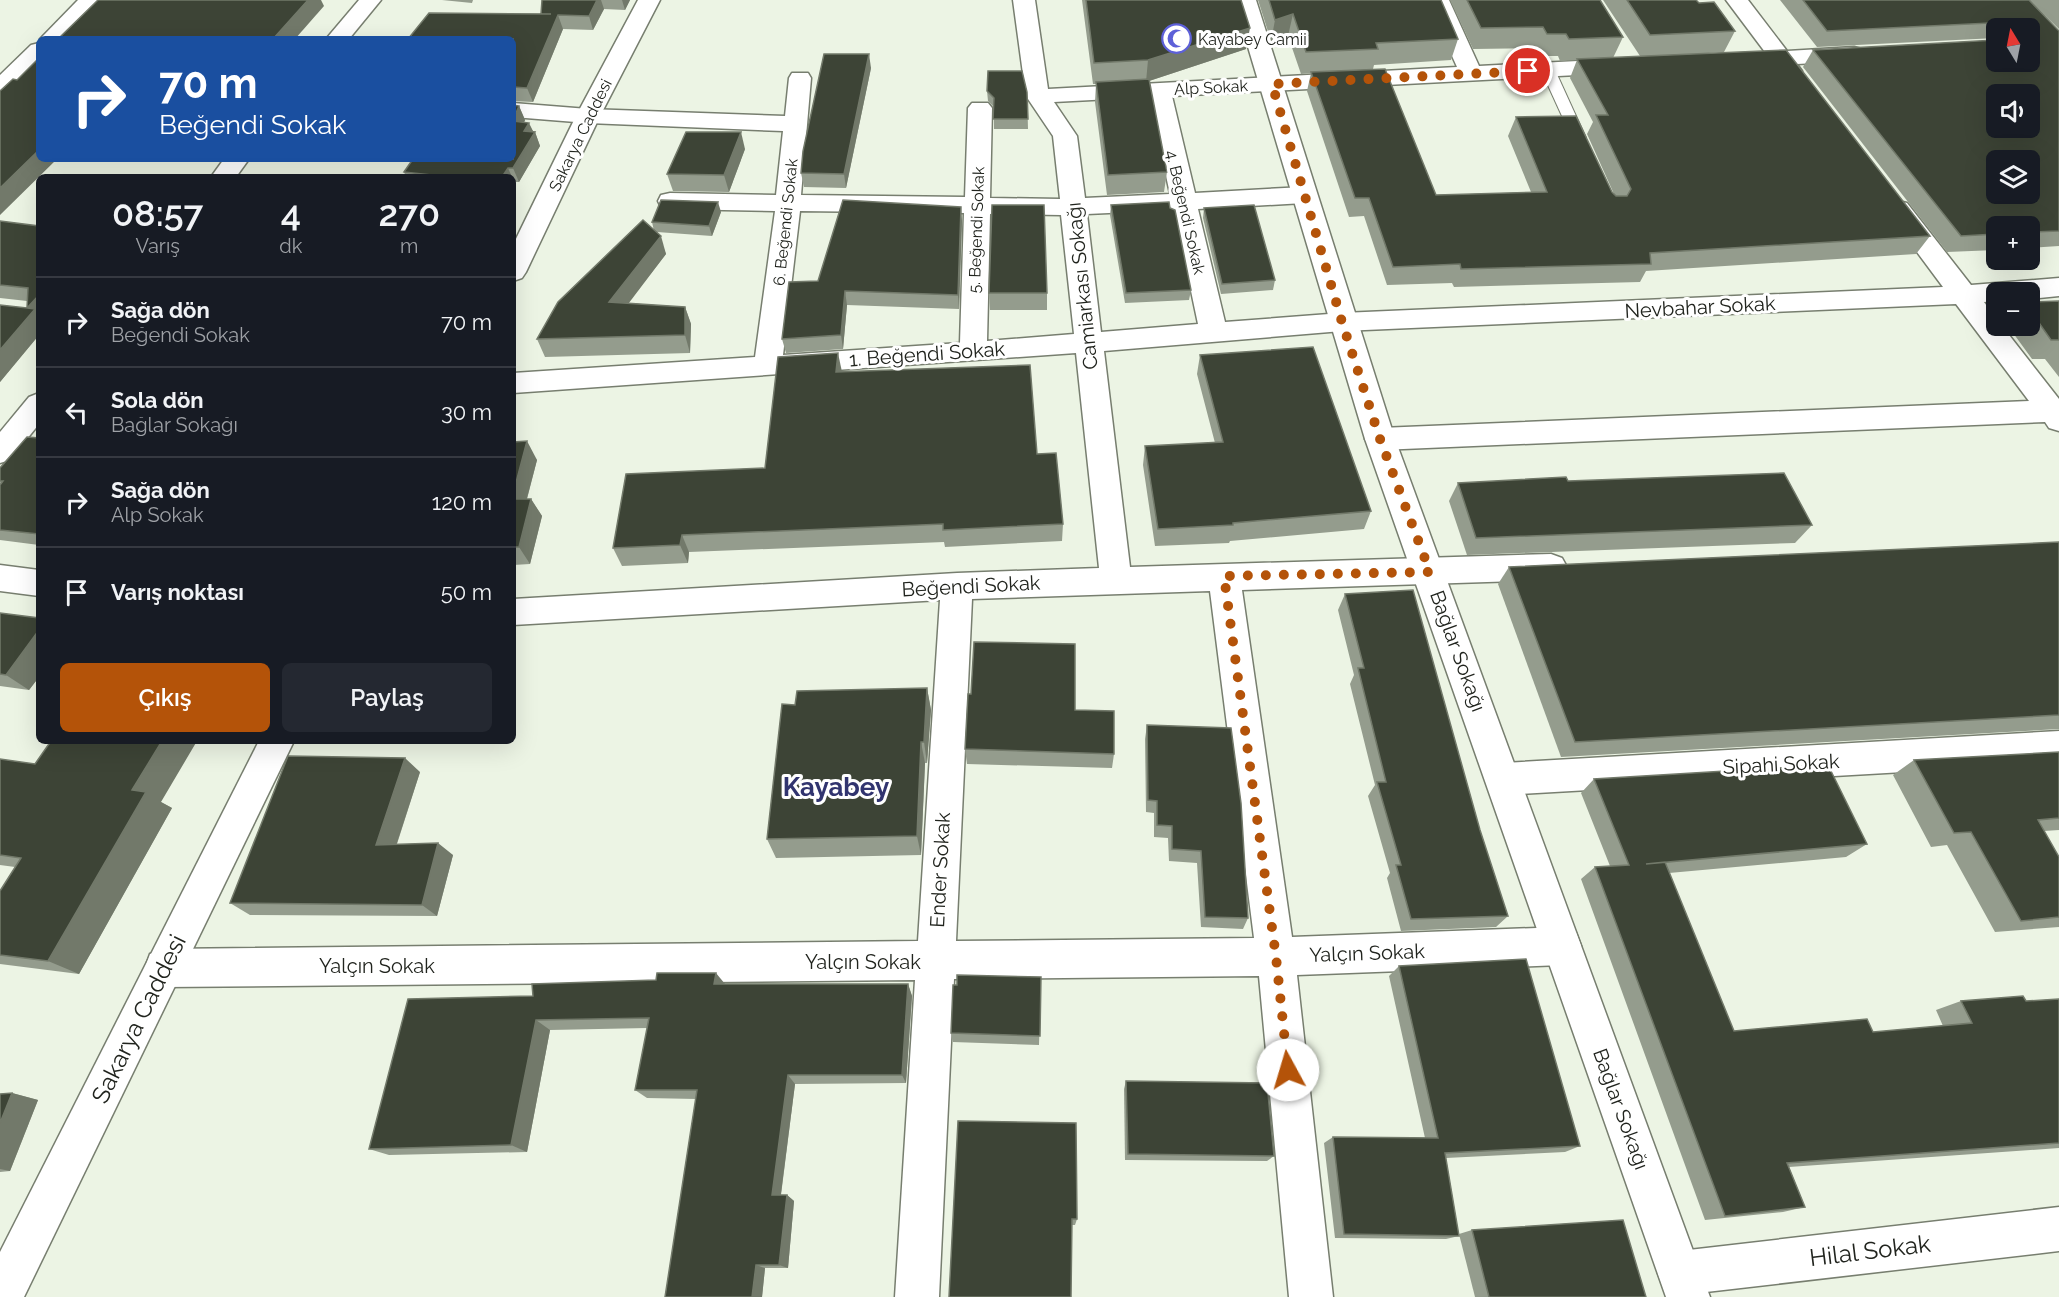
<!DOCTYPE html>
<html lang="tr">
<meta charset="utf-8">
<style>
:root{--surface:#171b24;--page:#242831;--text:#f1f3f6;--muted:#9ea1a6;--line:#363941;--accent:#b45309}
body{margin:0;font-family:Raleway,sans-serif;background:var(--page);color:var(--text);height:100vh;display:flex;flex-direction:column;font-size:22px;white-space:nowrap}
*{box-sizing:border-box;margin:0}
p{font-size:20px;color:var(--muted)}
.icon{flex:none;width:33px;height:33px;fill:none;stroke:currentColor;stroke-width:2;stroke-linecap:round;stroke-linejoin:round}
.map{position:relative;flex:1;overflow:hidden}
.drawer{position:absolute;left:36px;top:174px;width:480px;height:570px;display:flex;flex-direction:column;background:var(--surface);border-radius:9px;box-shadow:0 6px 24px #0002}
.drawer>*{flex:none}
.guide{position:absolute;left:36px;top:36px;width:480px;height:126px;border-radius:9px;box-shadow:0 6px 24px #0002;background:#1a4fa0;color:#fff;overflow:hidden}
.needle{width:39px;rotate:350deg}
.controls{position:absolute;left:1986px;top:18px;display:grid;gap:12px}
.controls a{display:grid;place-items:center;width:54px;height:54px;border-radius:9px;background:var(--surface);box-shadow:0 6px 24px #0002;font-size:30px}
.pin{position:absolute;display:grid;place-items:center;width:51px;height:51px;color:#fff;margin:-26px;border:3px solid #fff;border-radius:50%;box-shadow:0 2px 6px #0007}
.me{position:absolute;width:66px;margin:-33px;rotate:354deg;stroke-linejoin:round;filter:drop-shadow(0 0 4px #0008)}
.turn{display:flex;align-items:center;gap:21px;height:126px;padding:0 24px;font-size:27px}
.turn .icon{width:78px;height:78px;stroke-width:2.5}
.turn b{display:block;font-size:42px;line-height:51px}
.eta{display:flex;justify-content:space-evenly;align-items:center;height:102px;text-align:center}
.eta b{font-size:36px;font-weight:600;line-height:42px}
.action{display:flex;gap:12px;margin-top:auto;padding:12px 24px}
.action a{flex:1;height:69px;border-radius:9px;background:var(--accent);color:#fff;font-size:24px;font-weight:600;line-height:69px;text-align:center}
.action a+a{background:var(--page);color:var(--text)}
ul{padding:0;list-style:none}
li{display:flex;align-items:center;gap:18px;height:90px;padding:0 24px;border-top:2px solid var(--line)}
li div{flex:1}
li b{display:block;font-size:22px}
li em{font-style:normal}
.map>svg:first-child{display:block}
</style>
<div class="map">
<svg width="2059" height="1297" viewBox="0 0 2059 1297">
<rect width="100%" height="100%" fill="#ecf4e4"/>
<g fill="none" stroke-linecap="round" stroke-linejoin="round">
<defs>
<path id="service" d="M1548 66 1555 70 1586 138 1584 141 1579 142 1572 138 1541 70Z"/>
<g id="minor">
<path d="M78 0H101L63 39H40Z"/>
<path d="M359 0H381L349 39H326Z"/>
<path d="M1013 0H1035L1048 89 1457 67 1427 0H1449L1479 66 1617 59 1625 61 1628 66 1625 71 1617 73 1172 96 1195 193 1304 187 1313 189 1316 195 1313 201 1304 203 1198 209 1225 322 1342 313 1943 287 1885 209 1889 203 1898 201 1907 203 1971 285 2059 278V296L2030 299V292H1996V301L1984 302 1996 319V326H2002L2059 399V431L2049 428 2045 422 1380 450 1370 447 1365 439 1370 431 1380 428 2029 401 1956 304 1342 331 1104 351 1130 567 1551 554 1562 558 1567 567 1562 576 1551 580 1242 590 1292 937 1562 927 1576 933 1581 946 1576 959 1562 965 1297 975 1333 1297H1289L1259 976 954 979 939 1297H895L915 980 164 987 150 982 145 968 150 954 164 949 918 941 940 600 513 625V599L957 573 1099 568 1076 353 513 393V373L755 357 775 211 670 209 661 207 658 201 661 195 670 193 776 195 783 131 588 123 513 117V103L588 109 785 116 789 78 792 73H808L811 78 801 195 965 197 968 108 972 103H988L992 108 990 198 1060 199 1053 136 1026 96ZM1149 97 1170 194 1085 198 1077 136 1054 102ZM1174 210 1198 324 1101 332 1087 214ZM800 211 964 213 960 343 783 355ZM990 214 1061 215 1074 334 987 341ZM1210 591 1254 938 956 941 972 599Z"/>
<path d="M1726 0H1748L1787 51 1854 47 1862 49 1865 54 1862 59 1854 61 1797 64 1802 71 1799 76C1786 79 1782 75 1775 65H1739L1736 60 1739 55 1765 52Z"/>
<path d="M39 43V62L8 93 0 95V75L31 45Z"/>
<path d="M224 159H249L236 177H211Z"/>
<path d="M39 393V424L10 460 0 463V432L29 397Z"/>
<path d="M0 565 39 570V596L0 591Z"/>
<path d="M2059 731V763L1504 795 1492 790 1486 779 1492 768 1504 763Z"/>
<path d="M2059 1207V1251L1680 1295 1664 1289 1658 1273 1664 1257 1680 1251Z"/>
</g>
<g id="tertiary">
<path d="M638 0H660L600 116 526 272 522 278 513 281V245L576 116Z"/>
<path d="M259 741H294L24 1297H0V1252Z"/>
</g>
<path id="secondary" d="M1234 0H1256L1395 439 1710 1297H1666L1365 439Z"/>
</defs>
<use href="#service" stroke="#777e6f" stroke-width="2"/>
<use href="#minor" stroke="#777e6f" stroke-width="3"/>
<use href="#tertiary" stroke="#777e6f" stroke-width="3"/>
<use href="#secondary" stroke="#777e6f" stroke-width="3"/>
<use href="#service" fill="#fff" fill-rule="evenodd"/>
<use href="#minor" fill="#fff" fill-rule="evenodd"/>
<use href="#tertiary" fill="#fff" fill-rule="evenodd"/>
<use href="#secondary" fill="#fff" fill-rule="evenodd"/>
</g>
<g fill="#949c8d">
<path d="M442 0H473L472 3Z"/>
<path d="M542 0H630L625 10 604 9 593 30 563 29 533 102 513 101V39L541 14Z"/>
<path d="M1082 0H1241L1246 49 1149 81 1167 172 1164 192 1107 195 1095 102 1096 84H1093Z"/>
<path d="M1258 0H1441L1458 39 1451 60 1374 65 1373 69 1436 195 1531 192 1508 136 1516 117 1614 194 1587 134 1593 122 1570 78 1577 60 1560 61 1558 56H1538L1535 48 1473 49 1450 0H1600L1623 37 1613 58 1640 56 1603 0H1696L1699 3 1735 31 1724 52 1661 56 1930 236 1916 254 1646 271 1640 282 1454 287 1452 283 1387 285 1364 216 1349 217 1307 91 1311 73 1301 74 1288 36 1271 41Z"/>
<path d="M1780 0H2029L2059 31V246L2030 248V226H1996V250L1947 252 1803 67 1813 50 1996 62 2030 28H1996V38L1817 47Z"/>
<path d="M2029 0H2059V29Z"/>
<path d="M871 68 846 188 804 187 801 173Z"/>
<path d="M987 91 1027 92 1028 129H994V107L988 101Z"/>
<path d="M519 106 525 120 524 122 533 131 535 132 540 146 519 182H514L513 183V177H406L404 172Z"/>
<path d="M745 149 729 192 673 191 667 174Z"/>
<path d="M1111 205 1191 290 1189 300 1125 303 1110 215Z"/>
<path d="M1204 208 1275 280 1273 290 1221 294 1203 218Z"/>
<path d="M721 212 712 236 657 232 666 254 628 303 685 307 691 324 690 353 545 357 537 339 654 231 652 222Z"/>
<path d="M0 221 39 226V335L0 382V305L27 308V301L0 298Z"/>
<path d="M962 221 959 309 847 305 843 349 786 353 782 339 818 281Z"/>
<path d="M989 293H1047V310H990Z"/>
<path d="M2059 301V377L2045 359H2032L2008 326H2030V302Z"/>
<path d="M1200 355 1371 511 1364 529 1230 541 1229 543 1155 546 1143 465 1145 446 1215 443 1197 374Z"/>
<path d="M841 372 1037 454 1063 524 1062 541 945 547 944 542 689 552 688 563 622 566 613 548 765 468Z"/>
<path d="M39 438V545L0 540V468Z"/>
<path d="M513 442 537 460 527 499H531L542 516 530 564 513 565Z"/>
<path d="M1568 481 1812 525 1795 543 1467 555 1449 501 1458 483Z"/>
<path d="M2059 542V729L1561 757 1498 584 1509 567Z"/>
<path d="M1345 594 1480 830 1508 916 1496 927 1401 931 1387 878 1390 873 1368 796 1375 785 1350 684 1354 675 1338 610Z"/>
<path d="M0 613 39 618V677L29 690 0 686Z"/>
<path d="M927 688 931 710 927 763H925L921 855 776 858 767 839 795 705Z"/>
<path d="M1075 710 1114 754 1112 768 967 764 965 749Z"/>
<path d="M1147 725 1248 918 1243 929 1201 927 1197 863 1169 861 1168 838 1154 837V813L1146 812 1145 739Z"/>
<path d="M2059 752V830L2044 831 2059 857V927L1995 932 1947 845 1931 847 1893 775 1914 760Z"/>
<path d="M0 759 161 802 172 808 79 974 0 964V891L15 867 0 865Z"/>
<path d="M420 772 397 844 453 855 437 916 250 915 230 903Z"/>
<path d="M1594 779 1867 844 1846 857 1669 873 1734 1031 1873 1032 1943 1026 1936 1010 1961 1001H2026L2059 999V1148L1789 1167 1805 1207 1783 1212 1705 1220 1581 879 1595 867 1610 866 1581 793Z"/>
<path d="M1399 966 1580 1146 1565 1152 1446 1158 1459 1236 1446 1239 1335 1238 1324 1143 1333 1137 1425 1138 1389 976Z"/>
<path d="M1041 977 1039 1045 953 1042 951 1033Z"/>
<path d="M725 984H908L912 996 906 1083 795 1084 781 1195H787L794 1201 788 1268H765L762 1297 696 1099 647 1098 635 1090 647 1028 550 1030 527 1152 389 1155 369 1149 533 996Z"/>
<path d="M1126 1081 1274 1156 1267 1161 1125 1160 1124 1089Z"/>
<path d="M12 1093 38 1100 10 1171 0 1172V1094Z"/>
<path d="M958 1121 1077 1219 1075 1225H1072Z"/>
<path d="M1472 1230 1646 1297H1475L1459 1234Z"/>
</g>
<g fill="#72796a">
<path d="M308 0H321L324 6 295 39H273Z"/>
<path d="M597 0H601L604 9 593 30 589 16Z"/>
<path d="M622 0H630L625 10Z"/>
<path d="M1293 14 1288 36 1271 41 1275 20Z"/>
<path d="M558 15 563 29 533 102 527 88Z"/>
<path d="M1250 28 1246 49 1146 82 1148 60Z"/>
<path d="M869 54 871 68 846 188 844 174Z"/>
<path d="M519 106 525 120 519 136 513 120Z"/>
<path d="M529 123 534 133 535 132 540 146 519 182 513 168 524 131Z"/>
<path d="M741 132 745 149 729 192 724 175Z"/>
<path d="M39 150V159H57L0 215V188Z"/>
<path d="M508 168 512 177H502Z"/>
<path d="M718 202 721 212 712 236 709 226Z"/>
<path d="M961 207 962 221 959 309 958 295Z"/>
<path d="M661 236 666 254 616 320 609 302Z"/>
<path d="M845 291 847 305 843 349 841 335Z"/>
<path d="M39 295V335L0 382V350L27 308Z"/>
<path d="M685 307 691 324 690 353 685 335Z"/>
<path d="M838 353 842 372H836Z"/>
<path d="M527 441 537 460 522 517 513 501V494Z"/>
<path d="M531 499 542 516 530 564 519 547Z"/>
<path d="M682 535 689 552 688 563 680 545Z"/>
<path d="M39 630V677L29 690 6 675Z"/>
<path d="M927 688 931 710 927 763 924 742Z"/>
<path d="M162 741H197L161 802 172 808 79 974 48 961 132 790Z"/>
<path d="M921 742 925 763 921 855 917 836Z"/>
<path d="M405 758 420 772 392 858 376 845Z"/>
<path d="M438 843 453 855 437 916 422 905Z"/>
<path d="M716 973 725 984H714Z"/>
<path d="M908 984 912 996 906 1083 902 1075Z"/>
<path d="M536 1020 550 1030 527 1152 511 1145Z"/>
<path d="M788 1075 795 1084 780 1201 772 1195Z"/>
<path d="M12 1093 38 1100 10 1171 0 1169V1123Z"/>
<path d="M787 1195 794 1201 788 1268 779 1265Z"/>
<path d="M756 1265 765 1268 762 1297H752Z"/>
</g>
<g fill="#3d4436" stroke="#72796a" stroke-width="1.5" fill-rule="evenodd">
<path d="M98 0H308L273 39H58Z"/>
<path d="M542 0H597L589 16 558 15 527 88 513 87V39H408L429 13 551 14H541Z"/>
<path d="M1086 0H1241L1250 28 1148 60 1094 63Z"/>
<path d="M1269 0H1441L1458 39 1376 43 1378 49 1306 52 1293 14 1275 20Z"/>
<path d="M1467 0H1600L1623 37 1569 39 1566 34H1547L1543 27 1481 28Z"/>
<path d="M1627 0H1696L1699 3 1714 2 1735 31 1650 35Z"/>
<path d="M1803 0H2029L2059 31V231L2030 232V226H1996V234L1961 236 1813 50 1996 40V62H2030V28H2009L2010 22 1827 31ZM1996 94H2030V128H1996ZM1996 160H2030V194H1996Z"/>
<path d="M1786 50 1930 236 1650 253 1651 264 1461 269 1460 264 1393 267 1369 198H1355L1311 72 1385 69 1436 195 1547 192 1516 117 1576 116 1612 192 1616 196H1627L1631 189 1596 115H1608L1577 59Z"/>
<path d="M824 54H869L844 174 801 173 803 151Z"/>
<path d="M39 58V150L0 188V91L13 79 17 80Z"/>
<path d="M988 71H1022L1027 92 1028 119H993L994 98 987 91Z"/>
<path d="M1149 79 1167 172 1108 175 1096 82Z"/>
<path d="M513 105 519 106 513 120Z"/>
<path d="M513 121 529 123 524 131 535 132 513 168H508L502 177H450L404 172 413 159H513Z"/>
<path d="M686 132H741L724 175 667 174Z"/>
<path d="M661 200 718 202 709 226 652 222Z"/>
<path d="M843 200 961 207 958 295 845 291 841 335 782 339 789 282 818 281Z"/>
<path d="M1169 202 1170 208 1175 210 1191 290 1126 293 1111 205Z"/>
<path d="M992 205H1044L1047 293H989Z"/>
<path d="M1254 205 1275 280 1222 284 1204 208Z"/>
<path d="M643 220 661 236 609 302 685 307V335L537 339 558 302Z"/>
<path d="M0 221 39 226V295L27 308 35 309 0 350V305L27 308 28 288 0 285Z"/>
<path d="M2059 301V340H2051L2030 310V302Z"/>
<path d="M1313 347 1371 511 1233 523V525L1158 529 1145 446 1223 442 1200 355Z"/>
<path d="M838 353 836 372 1030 365 1037 454 1056 453 1063 524 943 530V524L682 535 680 545 613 548 626 474 765 468 778 357Z"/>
<path d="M27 437 39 438V534L0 530V485L3 481H0V468Z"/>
<path d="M527 441 513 494V442Z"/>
<path d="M1784 473 1812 525 1476 538 1458 483 1566 477 1568 481Z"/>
<path d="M513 499H531L519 547H513Z"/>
<path d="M2059 542V715L1575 742 1509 567Z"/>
<path d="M1413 590 1480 830 1508 916 1411 919 1396 865H1401L1377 782H1386L1358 668H1364L1345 594Z"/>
<path d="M0 613 39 618V630L6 675 0 674Z"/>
<path d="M974 642 1075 644V710L1114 711V754L965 749 968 694H971Z"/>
<path d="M927 688 924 742H921L917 836 767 839 782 704 795 705 797 691Z"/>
<path d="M1147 725 1231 728 1241 803 1248 918 1205 917 1201 851 1172 849V826L1157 825V801L1148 800Z"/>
<path d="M51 741H162L132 790 146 792 48 961 0 955V891L21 858 0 855V759L35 764Z"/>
<path d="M2059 752V818L2038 820 2059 857V917L2021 921 1971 832 1954 833 1914 760Z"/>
<path d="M288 756 405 758 376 845 438 843 422 905 230 903Z"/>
<path d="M1828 765 1867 844 1646 864 1665 862 1734 1031 1867 1019 1873 1032 1972 1023 1961 1001 2023 996 2026 1001 2059 999V1143L1787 1163 1805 1207 1725 1216 1595 867 1629 865 1594 779Z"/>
<path d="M1526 959 1580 1146 1445 1153 1459 1236 1344 1234 1333 1137 1438 1138 1399 966Z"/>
<path d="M657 973H716L714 984H908L902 1075H788L772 1195H787L779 1265H756L752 1297H665L697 1090H635L649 1018 536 1020 511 1145 369 1149 408 999 533 996 532 984 656 980Z"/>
<path d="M957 975 1041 977 1040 1036 951 1033 953 985H957Z"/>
<path d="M1126 1081 1267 1083 1274 1156 1128 1154Z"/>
<path d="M12 1093 0 1123V1094Z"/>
<path d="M958 1121 1076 1123 1077 1219H1072L1071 1297H949Z"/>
<path d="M1623 1220 1646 1297H1489L1472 1230Z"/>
</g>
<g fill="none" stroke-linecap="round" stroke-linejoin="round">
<path stroke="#b45309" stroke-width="10" stroke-dasharray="0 18" d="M1288 1070 1276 957 1224 576 1430 572 1380 439 1342 322 1272 84 1528 71"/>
</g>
<defs>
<symbol id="mosque-ring" viewBox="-11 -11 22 22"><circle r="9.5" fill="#fff" stroke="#5d60d8" stroke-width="1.5"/><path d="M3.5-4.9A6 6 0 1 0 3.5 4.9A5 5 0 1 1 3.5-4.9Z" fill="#5d60d8"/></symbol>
</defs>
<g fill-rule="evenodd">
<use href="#mosque-ring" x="1160" y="22" width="33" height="33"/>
</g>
<g text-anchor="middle" stroke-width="6" stroke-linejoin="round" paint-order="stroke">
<g font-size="16" fill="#21241e" stroke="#fff" text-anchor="start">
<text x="1198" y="45">Kayabey Camii</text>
</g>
<g font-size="16" fill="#21241e" stroke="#fff">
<text transform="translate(1211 87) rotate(-3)" y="6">Alp Sokak</text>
<text transform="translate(580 135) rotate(-64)" y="6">Sakarya Caddesi</text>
<text transform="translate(1186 212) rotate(77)" y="6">4. Beğendi Sokak</text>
<text transform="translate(785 222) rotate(-84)" y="6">6. Beğendi Sokak</text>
<text transform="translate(976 230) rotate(-88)" y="6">5. Beğendi Sokak</text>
</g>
<g font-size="20" fill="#21241e" stroke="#fff">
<text transform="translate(1082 286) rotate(-96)" y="7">Camiarkası Sokağı</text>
<text transform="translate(1700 307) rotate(-3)" y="7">Nevbahar Sokak</text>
<text transform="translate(927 354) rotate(-4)" y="7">1. Beğendi Sokak</text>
<text transform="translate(971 586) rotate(-3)" y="7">Beğendi Sokak</text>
<text transform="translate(1458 651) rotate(70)" y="7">Bağlar Sokağı</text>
<text transform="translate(1781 764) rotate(-3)" y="7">Sipahi Sokak</text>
<text transform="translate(940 870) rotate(-87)" y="7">Ender Sokak</text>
<text transform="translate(1367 953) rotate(-2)" y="7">Yalçın Sokak</text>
<text x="863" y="969">Yalçın Sokak</text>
<text x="377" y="973">Yalçın Sokak</text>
<text transform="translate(1621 1109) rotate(70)" y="7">Bağlar Sokağı</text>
</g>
<g font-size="24" fill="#21241e" stroke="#fff">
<text transform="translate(139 1019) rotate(-64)" y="8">Sakarya Caddesi</text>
<text transform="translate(1870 1251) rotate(-7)" y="8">Hilal Sokak</text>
</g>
<g font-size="26" font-weight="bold" fill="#31346f" stroke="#fff">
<text x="836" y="796">Kayabey</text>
</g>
</g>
</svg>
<div class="controls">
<a><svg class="needle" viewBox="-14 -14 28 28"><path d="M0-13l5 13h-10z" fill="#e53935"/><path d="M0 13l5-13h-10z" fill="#9ea1a6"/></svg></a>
<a><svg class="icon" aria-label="sound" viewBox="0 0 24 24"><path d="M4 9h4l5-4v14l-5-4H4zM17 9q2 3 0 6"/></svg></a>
<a><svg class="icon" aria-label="layers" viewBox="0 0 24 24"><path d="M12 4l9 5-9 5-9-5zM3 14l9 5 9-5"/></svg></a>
<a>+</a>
<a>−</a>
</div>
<div class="pin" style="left:1528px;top:71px;background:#d93025"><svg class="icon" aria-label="arrive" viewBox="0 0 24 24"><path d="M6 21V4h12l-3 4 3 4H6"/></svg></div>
<svg class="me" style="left:1288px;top:1070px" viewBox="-20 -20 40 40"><circle r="19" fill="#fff"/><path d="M0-13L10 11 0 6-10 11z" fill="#b45309"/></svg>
<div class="guide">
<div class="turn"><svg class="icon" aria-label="right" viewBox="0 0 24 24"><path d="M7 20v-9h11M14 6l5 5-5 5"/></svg><div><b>70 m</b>Beğendi Sokak</div></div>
</div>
<section class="drawer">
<div class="eta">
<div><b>08:57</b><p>Varış</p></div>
<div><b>4</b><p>dk</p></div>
<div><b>270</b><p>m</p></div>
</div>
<ul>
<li><svg class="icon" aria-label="right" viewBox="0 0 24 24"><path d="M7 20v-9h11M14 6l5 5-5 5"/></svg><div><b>Sağa dön</b><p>Beğendi Sokak</p></div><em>70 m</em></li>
<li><svg class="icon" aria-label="left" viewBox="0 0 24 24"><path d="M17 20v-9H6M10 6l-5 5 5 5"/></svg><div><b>Sola dön</b><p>Bağlar Sokağı</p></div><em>30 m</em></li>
<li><svg class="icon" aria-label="right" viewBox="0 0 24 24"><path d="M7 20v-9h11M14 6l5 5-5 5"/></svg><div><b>Sağa dön</b><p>Alp Sokak</p></div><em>120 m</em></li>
<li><svg class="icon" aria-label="arrive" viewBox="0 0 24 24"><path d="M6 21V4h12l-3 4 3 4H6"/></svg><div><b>Varış noktası</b></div><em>50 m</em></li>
</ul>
<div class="action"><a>Çıkış</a><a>Paylaş</a></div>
</section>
</div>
